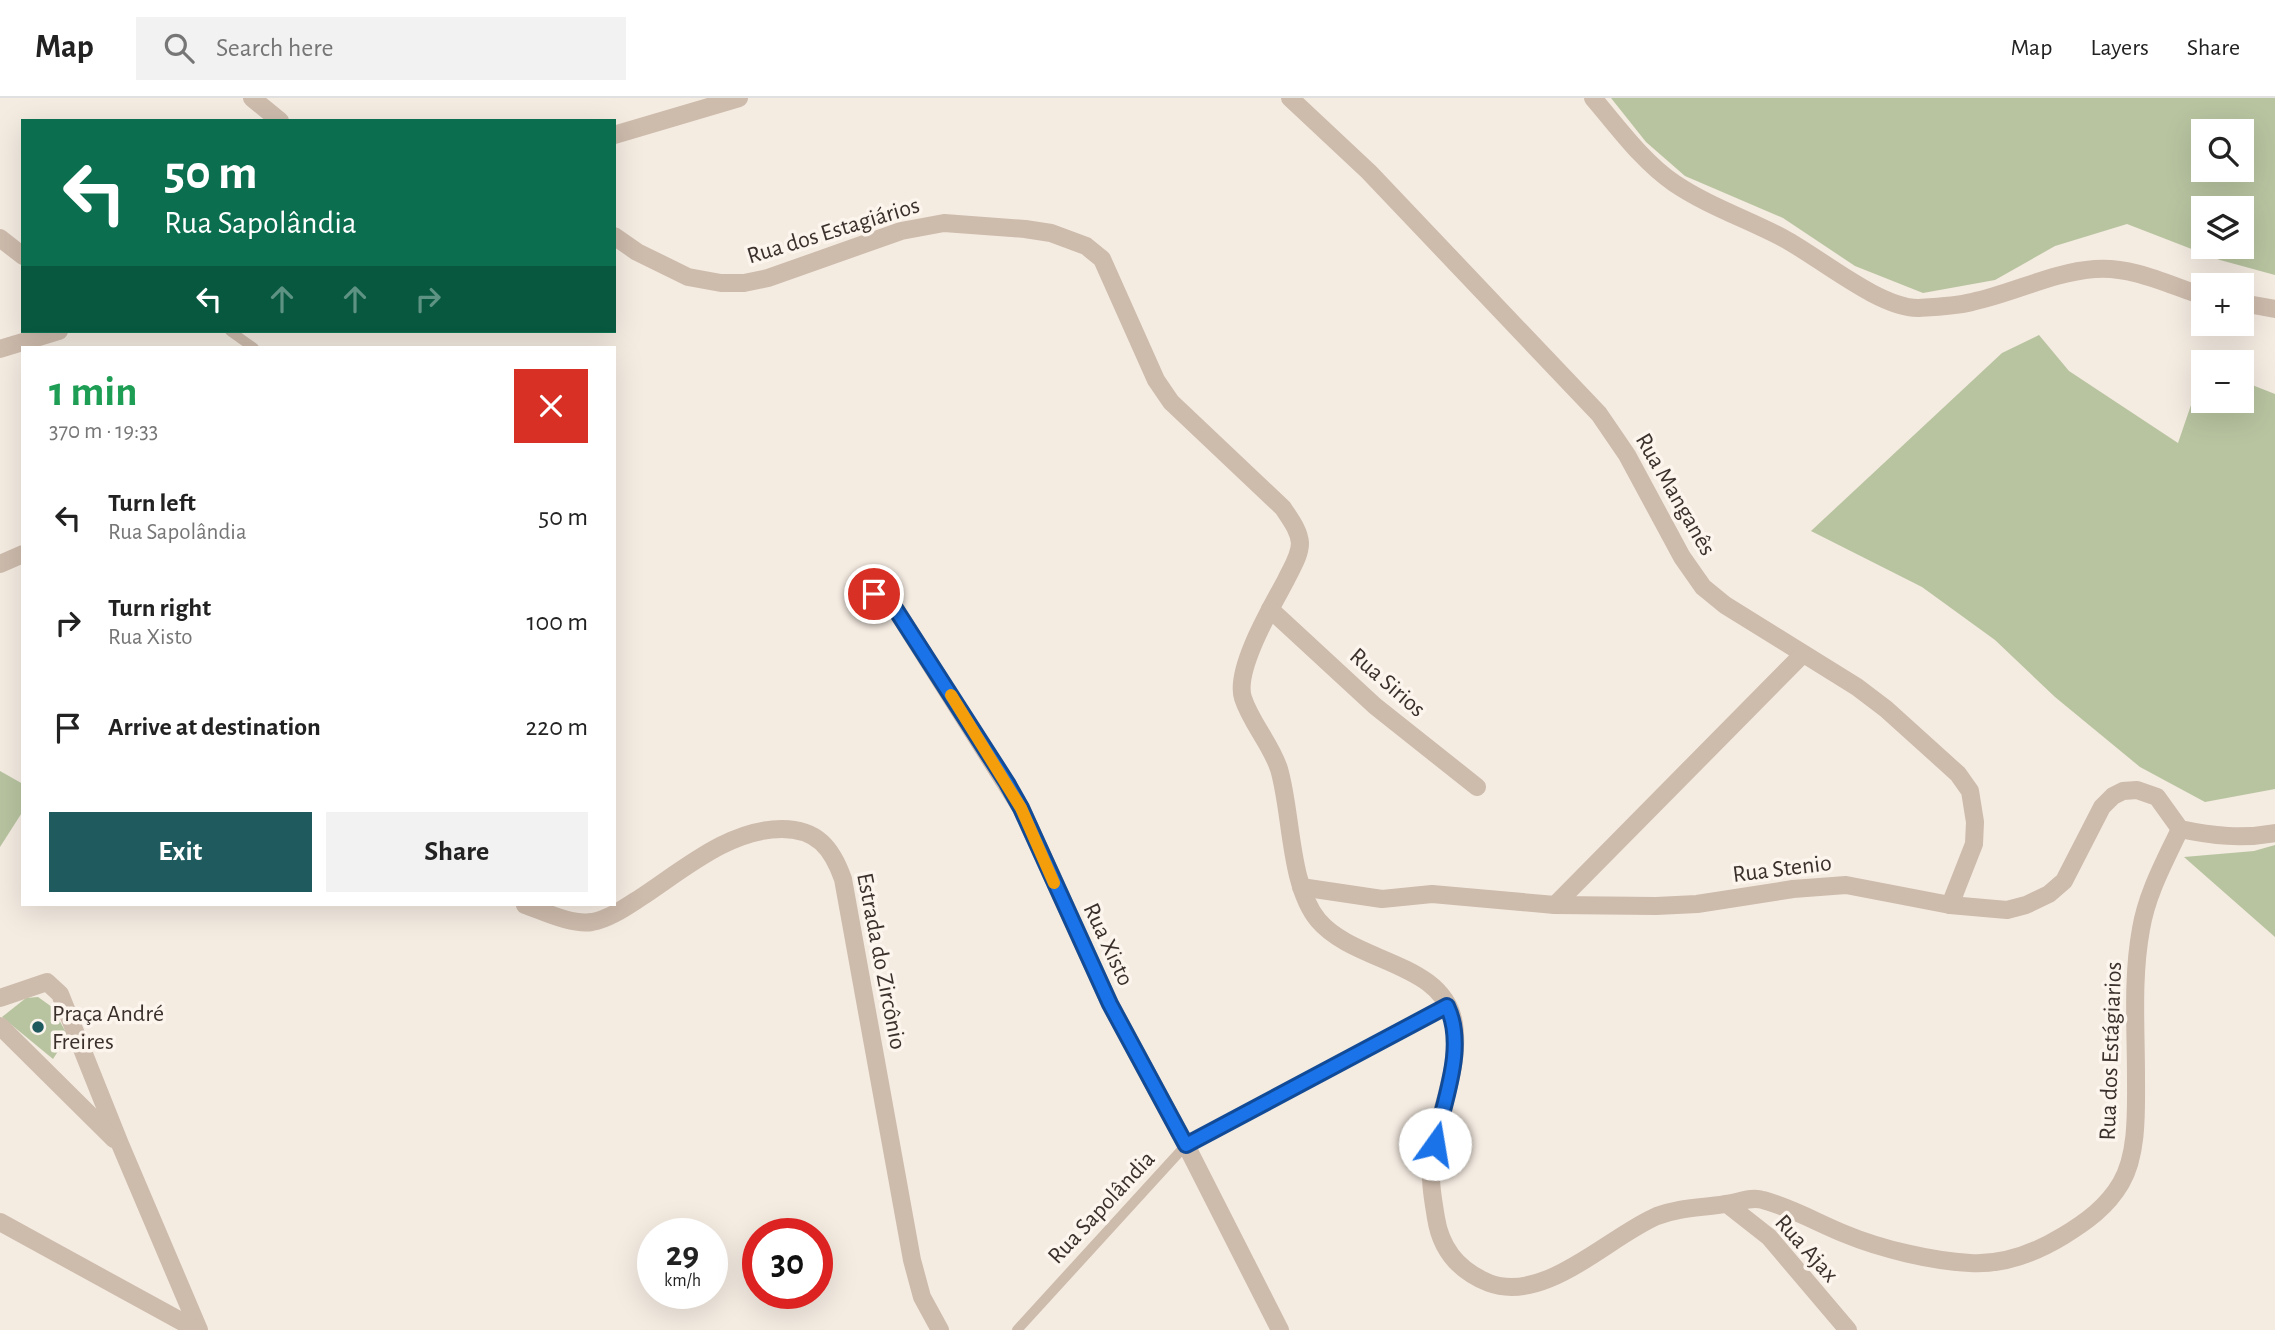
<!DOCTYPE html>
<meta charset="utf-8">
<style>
:root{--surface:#fff;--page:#f2f2f2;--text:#222;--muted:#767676;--line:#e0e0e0;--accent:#1f5a5e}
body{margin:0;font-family:"Alegreya Sans",sans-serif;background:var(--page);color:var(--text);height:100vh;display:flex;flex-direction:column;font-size:26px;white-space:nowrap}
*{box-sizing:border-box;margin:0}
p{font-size:23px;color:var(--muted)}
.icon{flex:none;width:38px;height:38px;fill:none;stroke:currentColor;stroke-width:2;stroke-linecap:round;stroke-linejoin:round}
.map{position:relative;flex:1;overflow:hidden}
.sheet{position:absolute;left:21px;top:248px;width:595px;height:560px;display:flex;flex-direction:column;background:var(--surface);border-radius:0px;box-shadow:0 7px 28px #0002}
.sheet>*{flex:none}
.guide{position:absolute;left:21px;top:21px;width:595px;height:214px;border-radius:0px;box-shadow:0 7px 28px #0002;background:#0b6e4f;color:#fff;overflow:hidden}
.controls{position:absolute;left:2191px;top:21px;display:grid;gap:14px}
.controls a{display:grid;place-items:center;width:63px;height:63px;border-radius:0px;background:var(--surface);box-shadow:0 7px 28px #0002;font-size:35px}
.speed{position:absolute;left:637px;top:1120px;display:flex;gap:14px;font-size:35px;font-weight:700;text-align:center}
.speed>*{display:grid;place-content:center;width:91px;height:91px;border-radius:50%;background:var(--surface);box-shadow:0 7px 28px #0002;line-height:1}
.speed small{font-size:18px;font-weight:400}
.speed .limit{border:10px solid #d22;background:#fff;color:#111}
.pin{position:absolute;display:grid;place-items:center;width:60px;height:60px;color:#fff;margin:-30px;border:4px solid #fff;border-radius:50%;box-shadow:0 2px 7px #0007}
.me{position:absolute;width:77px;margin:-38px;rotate:13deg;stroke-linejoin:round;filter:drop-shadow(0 0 5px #0008)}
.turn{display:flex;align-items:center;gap:24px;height:147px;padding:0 28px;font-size:32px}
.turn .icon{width:91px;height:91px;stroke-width:2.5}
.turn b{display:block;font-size:49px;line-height:60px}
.lanes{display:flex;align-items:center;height:66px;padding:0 28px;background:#0003;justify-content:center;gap:35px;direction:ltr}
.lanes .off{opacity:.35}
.round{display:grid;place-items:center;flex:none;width:74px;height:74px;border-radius:0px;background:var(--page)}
.head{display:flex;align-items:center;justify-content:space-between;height:119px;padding:0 28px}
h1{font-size:42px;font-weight:600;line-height:52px;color:#1e9e55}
.primary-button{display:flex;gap:14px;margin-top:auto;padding:14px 28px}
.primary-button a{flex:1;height:80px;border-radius:0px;background:var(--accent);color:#fff;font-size:28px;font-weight:600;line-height:80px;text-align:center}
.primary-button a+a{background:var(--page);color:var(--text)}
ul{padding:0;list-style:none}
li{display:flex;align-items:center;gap:21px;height:105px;padding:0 28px}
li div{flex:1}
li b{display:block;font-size:26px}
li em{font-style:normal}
header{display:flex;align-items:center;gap:42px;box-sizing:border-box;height:98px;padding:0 35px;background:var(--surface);border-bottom:2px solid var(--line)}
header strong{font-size:33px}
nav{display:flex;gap:38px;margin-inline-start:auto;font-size:24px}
.search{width:490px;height:63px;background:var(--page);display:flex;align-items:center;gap:18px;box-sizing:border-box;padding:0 24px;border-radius:0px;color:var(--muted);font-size:26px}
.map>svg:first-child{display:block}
</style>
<header>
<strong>Map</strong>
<div class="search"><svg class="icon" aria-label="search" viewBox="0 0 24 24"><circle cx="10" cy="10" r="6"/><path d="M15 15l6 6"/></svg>Search here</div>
<nav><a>Map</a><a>Layers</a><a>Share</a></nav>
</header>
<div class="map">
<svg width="2275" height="1232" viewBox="0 0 2275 1232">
<rect width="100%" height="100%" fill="#f4ebe1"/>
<g fill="#b8c4a0" fill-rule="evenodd">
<path d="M1611 0H2275V177L2220 162 2127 126 2055 148 1995 182 1923 195 1855 168 1783 120 1685 78 1646 44ZM2203 33H2242V72H2203ZM2203 110H2242V149H2203Z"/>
<path d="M2039 237 2069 273 2178 345 2203 272V303H2242V283L2275 296V691L2205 704 2140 669 2055 599 1995 542 1922 489 1811 433 2002 255Z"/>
<path d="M0 673 23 686V713L0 749Z"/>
<path d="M2275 747V839L2184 759 2254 753Z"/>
<path d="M38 899 52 909 68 938 53 961 2 919 26 900Z"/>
</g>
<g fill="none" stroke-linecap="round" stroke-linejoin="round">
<g stroke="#cdbbac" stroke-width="10">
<path d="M230 233 254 250"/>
<path d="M1017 1232 1186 1047 1447 908"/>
</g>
<g stroke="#cdbbac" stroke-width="18">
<path d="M252 0 280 23"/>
<path d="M1290 0 1369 74 1599 316 1627 357 1682 459 1703 489 1725 507 1857 589 1886 611 1958 676 1970 693 1975 724 1974 746 1950 807"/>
<path d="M1593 0C1618 29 1642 63 1674 85 1708 108 1747 121 1783 140 1819 159 1880 211 1919 210 1936 209 1956 208 1972 204 2014 195 2053 174 2095 171 2132 168 2169 187 2203 198"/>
<path d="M614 37 739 0"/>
<path d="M614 138 637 154 688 179 721 185H744L768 180 901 133 944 125 1025 131 1051 135 1086 148 1102 161 1156 282 1171 304 1283 410C1290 421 1299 432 1300 445 1300 458 1291 471 1286 482 1272 508 1234 572 1243 600 1251 625 1271 646 1279 671 1292 715 1289 787 1318 822 1355 866 1444 863 1454 926 1461 971 1437 1016 1432 1061 1429 1081 1433 1101 1436 1120 1441 1152 1459 1173 1489 1185 1545 1206 1608 1139 1657 1118 1680 1109 1702 1110 1725 1106 1739 1105 1750 1098 1763 1102 1792 1110 1818 1125 1845 1136 1881 1151 1932 1163 1970 1165 2004 1167 2035 1155 2063 1138 2086 1124 2107 1109 2121 1085 2138 1056 2136 1012 2136 979 2136 930 2132 880 2141 831 2147 795 2165 763 2180 731"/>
<path d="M0 140 23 158"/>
<path d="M2242 205 2275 211"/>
<path d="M0 251 59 233"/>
<path d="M874 496 896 512 1021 710 1110 906 1186 1047 1280 1232"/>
<path d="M1270 511 1375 608 1477 689"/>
<path d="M1301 789 1382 801 1432 796 1555 807 1656 808 1697 806 1793 791 1846 787 1950 807 2007 812 2026 807 2049 796 2064 783 2102 709 2113 698 2123 693 2137 692 2157 699 2180 731C2213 738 2242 741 2275 735"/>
<path d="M1555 807 1802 557"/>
<path d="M0 900 47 884 60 896 120 1046 199 1232"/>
<path d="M0 928 114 1041"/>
<path d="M1727 1106 1769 1139 1848 1232"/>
<path d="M0 1124 197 1232"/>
</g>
<g stroke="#cdbbac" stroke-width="18">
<path d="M0 466 23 456"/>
<path d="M525 807C545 814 571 827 592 824 609 821 626 809 640 800 683 772 729 731 782 731 817 731 832 750 843 781L912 1162 922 1199 940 1232"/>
</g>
</g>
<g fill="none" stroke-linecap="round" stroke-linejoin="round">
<defs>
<path id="route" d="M874 496 896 512 1007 685 1021 710 1110 906 1186 1047 1447 908C1467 950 1443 1003 1435 1046"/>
</defs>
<use href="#route" stroke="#114b97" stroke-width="18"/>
<use href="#route" stroke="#1a73e8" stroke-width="12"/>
<path stroke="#f59e0b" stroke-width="12" d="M951 597 1021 710 1054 785"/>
</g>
<circle fill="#1f5a5e" stroke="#fbf5ee" stroke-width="2.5" cx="38" cy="929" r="7"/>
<g text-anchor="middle" stroke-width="7" stroke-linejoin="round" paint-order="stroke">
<g font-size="24" fill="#3b302b" stroke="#fbf5ee">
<text transform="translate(833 132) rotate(-17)" y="8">Rua dos Estagiários</text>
<text transform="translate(1676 396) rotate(60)" y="8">Rua Manganês</text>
<text transform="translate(1388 584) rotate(41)" y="8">Rua Sirios</text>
<text transform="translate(1782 770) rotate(-7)" y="8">Rua Stenio</text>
<text transform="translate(1109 846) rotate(65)" y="8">Rua Xisto</text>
<text transform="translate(882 863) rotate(79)" y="8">Estrada do Zircônio</text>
<text transform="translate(2110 953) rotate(-88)" y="8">Rua dos Estágiarios</text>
<text transform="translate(1101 1109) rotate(-47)" y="8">Rua Sapolândia</text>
<text transform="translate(1807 1150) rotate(48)" y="8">Rua Ajax</text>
</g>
<g font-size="24" fill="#3b302b" stroke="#fbf5ee" text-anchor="start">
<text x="52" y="923">Praça André<tspan x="52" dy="28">Freires</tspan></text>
</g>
</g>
</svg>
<div class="controls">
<a><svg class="icon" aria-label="search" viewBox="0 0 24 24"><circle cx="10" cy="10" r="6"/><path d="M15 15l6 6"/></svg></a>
<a><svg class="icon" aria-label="layers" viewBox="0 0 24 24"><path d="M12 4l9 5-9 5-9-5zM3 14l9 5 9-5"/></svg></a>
<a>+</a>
<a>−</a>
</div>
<div class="speed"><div>29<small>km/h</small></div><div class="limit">30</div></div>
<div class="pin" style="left:874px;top:496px;background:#d93025"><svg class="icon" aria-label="arrive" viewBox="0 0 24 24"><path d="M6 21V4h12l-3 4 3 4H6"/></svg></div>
<svg class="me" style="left:1435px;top:1046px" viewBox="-20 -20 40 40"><circle r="19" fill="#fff"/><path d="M0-13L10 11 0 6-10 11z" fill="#1a73e8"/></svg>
<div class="guide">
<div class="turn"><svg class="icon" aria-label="left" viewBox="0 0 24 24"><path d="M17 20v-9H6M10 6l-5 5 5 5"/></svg><div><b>50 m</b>Rua Sapolândia</div></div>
<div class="lanes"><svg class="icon" aria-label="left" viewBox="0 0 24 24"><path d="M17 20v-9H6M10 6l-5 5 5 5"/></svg><svg class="icon off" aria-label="ahead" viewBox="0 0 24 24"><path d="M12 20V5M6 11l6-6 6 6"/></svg><svg class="icon off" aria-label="ahead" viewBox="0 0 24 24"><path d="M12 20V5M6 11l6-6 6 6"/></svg><svg class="icon off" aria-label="right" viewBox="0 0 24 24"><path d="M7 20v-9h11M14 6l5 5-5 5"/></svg></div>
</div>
<section class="sheet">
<div class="head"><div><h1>1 min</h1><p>370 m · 19:33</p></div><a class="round" style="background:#d93025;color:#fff"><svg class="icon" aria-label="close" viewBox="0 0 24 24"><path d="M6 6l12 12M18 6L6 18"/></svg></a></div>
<ul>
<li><svg class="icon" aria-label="left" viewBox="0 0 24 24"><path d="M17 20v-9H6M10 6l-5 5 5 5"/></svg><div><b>Turn left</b><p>Rua Sapolândia</p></div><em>50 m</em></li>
<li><svg class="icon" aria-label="right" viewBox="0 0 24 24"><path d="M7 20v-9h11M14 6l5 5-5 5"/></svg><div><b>Turn right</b><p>Rua Xisto</p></div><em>100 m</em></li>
<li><svg class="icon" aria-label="arrive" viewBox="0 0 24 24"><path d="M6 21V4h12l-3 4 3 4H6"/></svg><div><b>Arrive at destination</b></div><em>220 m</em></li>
</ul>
<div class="primary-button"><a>Exit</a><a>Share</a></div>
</section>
</div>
